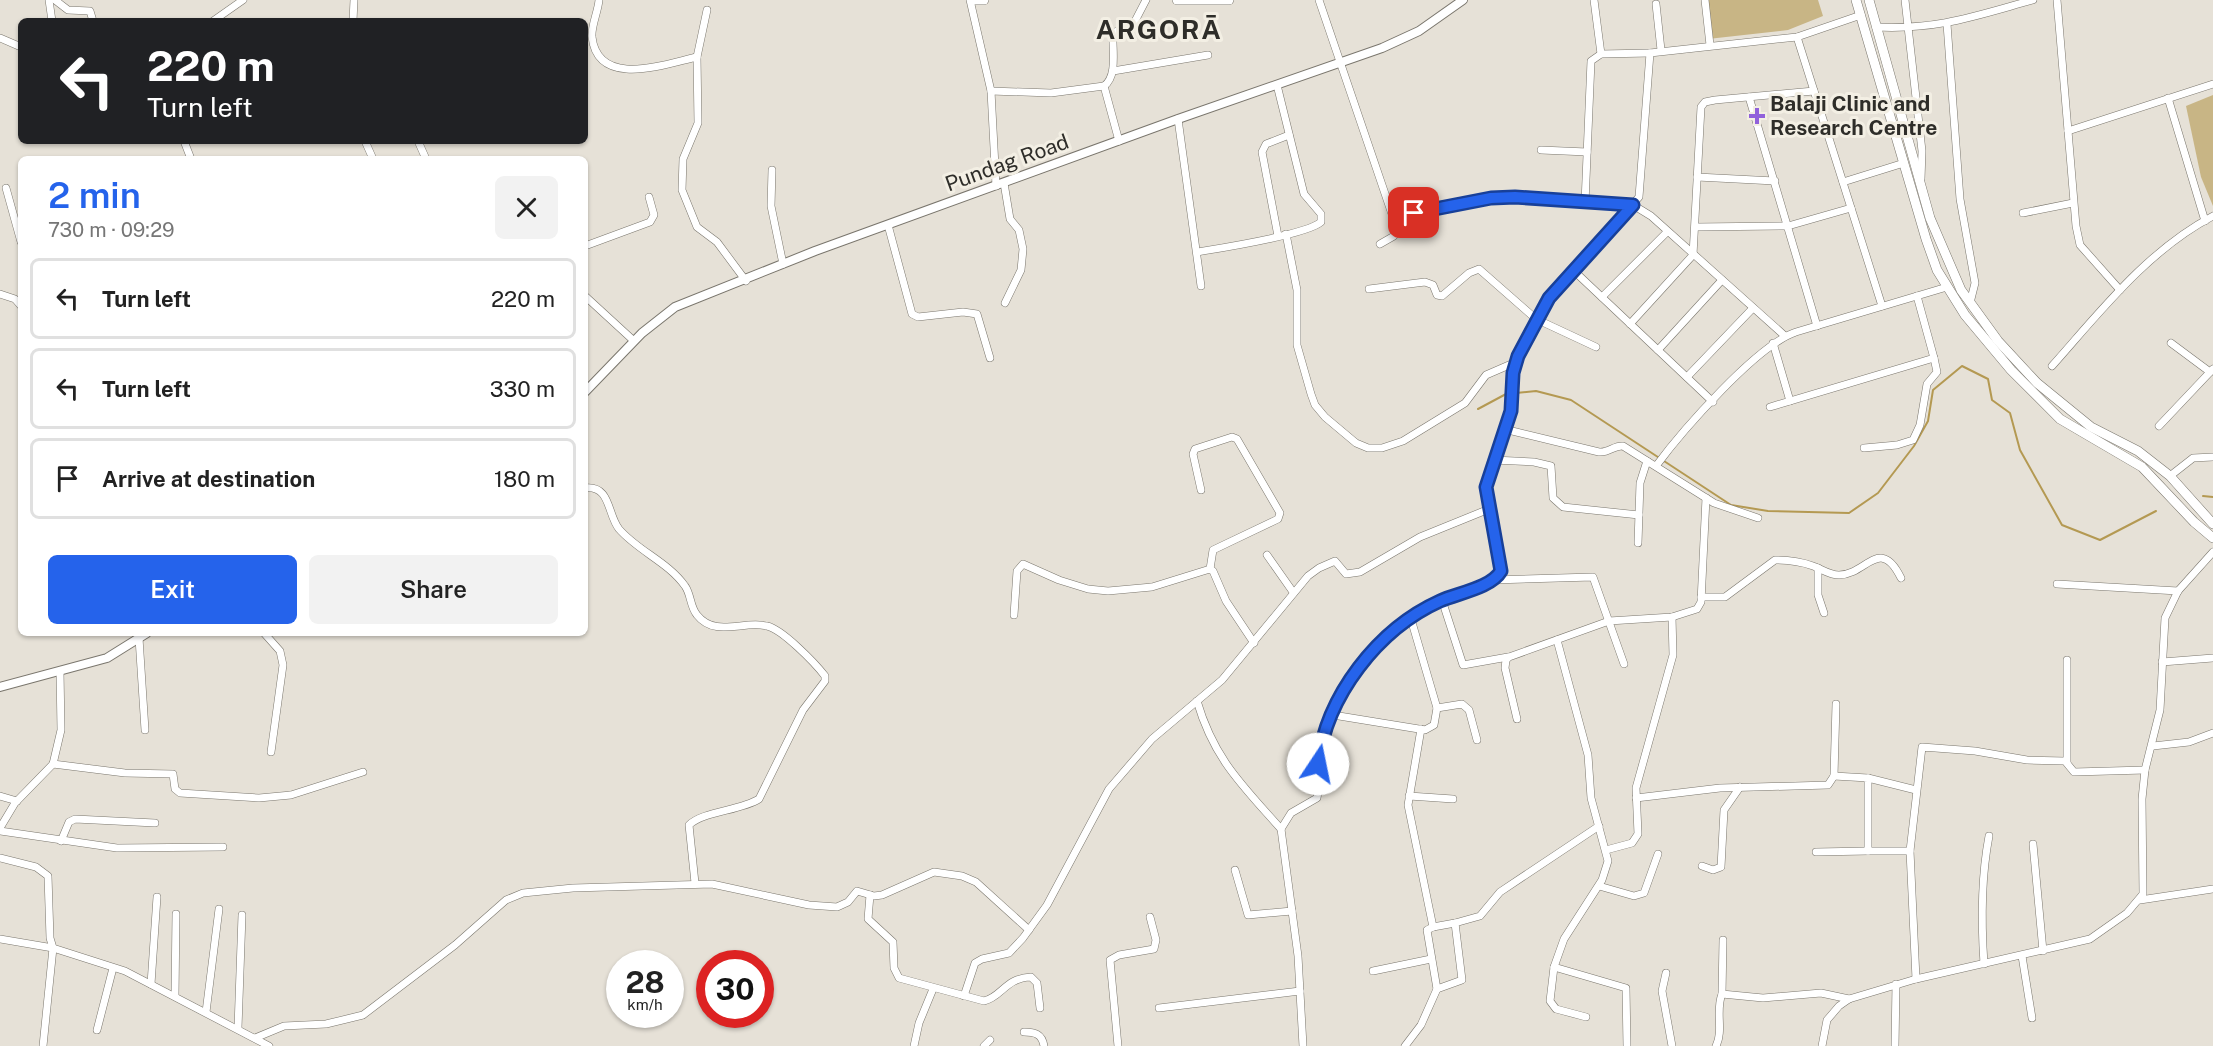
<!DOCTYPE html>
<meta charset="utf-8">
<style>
:root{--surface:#fff;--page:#f2f2f2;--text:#222;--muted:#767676;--line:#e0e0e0;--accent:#2563eb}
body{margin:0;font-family:"Public Sans",sans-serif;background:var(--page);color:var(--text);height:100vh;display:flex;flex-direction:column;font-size:22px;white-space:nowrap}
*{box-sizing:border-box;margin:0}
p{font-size:20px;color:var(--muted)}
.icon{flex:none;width:33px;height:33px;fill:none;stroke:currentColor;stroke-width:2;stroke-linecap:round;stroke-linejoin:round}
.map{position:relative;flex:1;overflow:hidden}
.sheet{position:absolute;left:18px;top:156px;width:570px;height:480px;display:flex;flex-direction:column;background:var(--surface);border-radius:9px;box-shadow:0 2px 4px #0004}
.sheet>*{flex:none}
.guide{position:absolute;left:18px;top:18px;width:570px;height:126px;border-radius:9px;box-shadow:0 2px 4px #0004;background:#202124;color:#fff;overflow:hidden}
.speed{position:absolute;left:606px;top:950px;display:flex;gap:12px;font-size:30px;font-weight:700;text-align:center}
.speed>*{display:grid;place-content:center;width:78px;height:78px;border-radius:50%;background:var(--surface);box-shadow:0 2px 4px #0004;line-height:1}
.speed small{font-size:15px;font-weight:400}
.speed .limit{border:9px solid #d22;background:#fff;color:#111}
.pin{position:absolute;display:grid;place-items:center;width:51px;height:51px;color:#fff;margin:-26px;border-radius:12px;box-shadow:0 3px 9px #0006}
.me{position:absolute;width:66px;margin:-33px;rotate:11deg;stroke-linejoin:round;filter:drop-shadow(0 0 4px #0008)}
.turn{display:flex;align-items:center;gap:21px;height:126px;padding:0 30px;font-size:27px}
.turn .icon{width:78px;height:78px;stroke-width:2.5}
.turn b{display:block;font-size:42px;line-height:51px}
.round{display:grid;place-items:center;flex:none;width:63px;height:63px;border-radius:9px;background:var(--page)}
.overview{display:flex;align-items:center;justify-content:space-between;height:102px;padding:0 30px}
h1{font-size:36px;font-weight:600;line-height:45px;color:var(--accent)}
.primary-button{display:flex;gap:12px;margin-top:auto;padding:12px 30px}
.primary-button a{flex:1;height:69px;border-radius:9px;background:var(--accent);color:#fff;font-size:24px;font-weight:600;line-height:69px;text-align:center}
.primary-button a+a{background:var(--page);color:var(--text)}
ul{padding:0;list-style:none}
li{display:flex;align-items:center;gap:18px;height:81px;margin:0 12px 9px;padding:0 18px;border:3px solid var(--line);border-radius:9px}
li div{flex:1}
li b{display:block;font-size:22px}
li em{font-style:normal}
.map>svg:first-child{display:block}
</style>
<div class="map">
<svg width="2213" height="1046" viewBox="0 0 2213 1046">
<rect width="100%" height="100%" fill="#e6e1d7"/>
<g fill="#c8b585">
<path d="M1705 0H1818L1823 16 1788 30 1708 39Z"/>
<path d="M2213 95V206L2201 177 2186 106Z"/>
</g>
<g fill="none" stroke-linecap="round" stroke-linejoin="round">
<g stroke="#b49952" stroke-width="2">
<path d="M1478 409 1506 394 1536 391 1571 400 1731 505 1768 511 1849 513 1878 493 1914 446 1928 421 1933 390 1962 366 1988 379 1992 400 2010 413 2020 450 2062 525 2100 540 2156 511"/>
<path d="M2203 496 2213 497"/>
</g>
<defs>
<g id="minor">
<path d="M49 0 52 21"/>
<path d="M55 0 68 10 90 11 93 21"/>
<path d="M599 0C598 12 591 26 592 37 598 89 665 64 697 57"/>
<path d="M970 0 991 91 996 186"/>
<path d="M1319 0 1395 223 1394 236 1380 244"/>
<path d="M1594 0 1601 54"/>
<path d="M1705 0 1710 45"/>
<path d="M1905 0 1922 151 1921 179"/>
<path d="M2057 0 2076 226 2080 245 2120 290"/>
<path d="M1656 4 1661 50"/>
<path d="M707 10 697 57 698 123 683 159 682 190 697 227 717 242 746 281"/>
<path d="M213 21 243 0"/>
<path d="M353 21 354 0"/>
<path d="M1947 24 1960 199 1975 283 1970 303"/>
<path d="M1876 27C1938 30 1975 16 2033 0"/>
<path d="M1797 37 1882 306"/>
<path d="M0 38 21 47"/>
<path d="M1113 71 1208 55"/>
<path d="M1104 86 1119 141"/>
<path d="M991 91 1051 93 1104 86C1118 76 1112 49 1113 33L1134 23 1146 0"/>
<path d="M1749 97 1817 326"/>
<path d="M2168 98 2205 221"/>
<path d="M1178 119 1201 286"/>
<path d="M2068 131 2213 84"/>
<path d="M184 141 191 159"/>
<path d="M365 141 373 159"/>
<path d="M418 141 426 159"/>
<path d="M1541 150 1587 152"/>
<path d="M772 170 771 206 783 264"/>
<path d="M1697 177 1775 181"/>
<path d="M1843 182 1904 163"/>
<path d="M1004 183 1010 219 1019 230 1023 249 1021 270 1005 303"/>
<path d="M6 188 21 242"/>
<path d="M1585 203 1591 61 1601 54 1650 53"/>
<path d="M2023 213 2073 203"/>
<path d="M1393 217 1491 198 1515 197 1633 205 1651 216 1785 336"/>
<path d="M888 225 912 314 918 317 963 312 977 314 990 358"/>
<path d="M1696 227 1788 226 1851 208"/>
<path d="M1286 234 1297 290V345L1311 394 1315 405 1325 417 1356 443 1368 448H1382L1403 441 1465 403 1486 375 1516 362"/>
<path d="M1278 236 1262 152 1266 144 1289 135"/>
<path d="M585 246 650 222 654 215 649 197"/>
<path d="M1197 252C1221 248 1306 235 1321 222V214L1304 194 1277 85"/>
<path d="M1573 270 1713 402"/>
<path d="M1369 289 1425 282 1433 285 1437 295 1442 296 1469 273 1479 269 1536 319 1596 347"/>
<path d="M0 294 15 299 21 306"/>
<path d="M585 296 634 341"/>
<path d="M1602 297 1667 232"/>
<path d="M1630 324 1693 255 1701 107 1705 102 1715 100 1814 91"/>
<path d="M1773 343 1790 401"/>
<path d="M2171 343 2210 372"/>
<path d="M1658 350 1722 280"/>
<path d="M2052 366C2100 312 2148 250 2213 216"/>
<path d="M1687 377 1753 308"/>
<path d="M1770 407 1934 358 1917 296"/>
<path d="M2159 426 2213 369"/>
<path d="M1504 429 1599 452C1609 453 1614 445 1623 446L1714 503 1758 518"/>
<path d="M1864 448 1897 445 1913 440 1920 425 1927 384 1937 372 1934 358"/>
<path d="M1493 460 1534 462 1551 466 1553 498 1563 507 1639 515"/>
<path d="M1656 466C1682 431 1757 345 1796 332L1947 287"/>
<path d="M2170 476 2193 458 2213 457"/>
<path d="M585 488C611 485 607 514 619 529 638 551 668 562 685 586 691 594 690 607 697 615 715 638 744 620 767 626 782 629 815 663 825 676V681L803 710 759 799C740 811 703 811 689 825L695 883"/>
<path d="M1201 490 1193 454 1195 449 1232 437 1237 439 1280 513 1278 519 1213 550 1210 569"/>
<path d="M1638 543 1640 483 1647 461"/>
<path d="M1267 555 1293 592"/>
<path d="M1818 568V595L1824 613"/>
<path d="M1493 580 1593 577 1624 664"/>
<path d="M2057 584 2178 591"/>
<path d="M1701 597H1725L1775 560C1787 560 1802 562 1813 566 1822 569 1829 575 1839 575 1866 575 1880 535 1901 578"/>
<path d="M1442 600 1463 665 1508 657"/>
<path d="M1014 615 1017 571 1023 564 1059 580 1088 589 1108 591 1152 587 1210 569 1213 571 1226 601 1254 643"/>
<path d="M1411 619 1437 708"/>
<path d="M264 633 280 651 283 665 271 752"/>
<path d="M139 638 145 730"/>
<path d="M1557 640 1588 755 1591 798 1608 861 1602 880 1564 939 1554 967 1550 1001 1556 1009 1586 1017"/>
<path d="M2067 660V762"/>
<path d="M2162 662 2213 658"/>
<path d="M1197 701C1214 759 1242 785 1281 829"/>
<path d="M1333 715 1425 730 1434 725 1437 708 1462 704 1469 710 1477 740"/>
<path d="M1517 719 1505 668 1506 660 1509 657 1609 621 1672 617 1697 609 1701 602 1706 498"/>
<path d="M1421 729 1408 805 1433 927"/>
<path d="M2153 746 2189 742 2213 733"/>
<path d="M53 764 125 773 173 774 175 789 180 793 259 798 291 795 363 772"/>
<path d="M1834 776 1868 778V851H1910L1916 979"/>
<path d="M1868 778 1916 790"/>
<path d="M0 796 17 801"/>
<path d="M1409 796 1453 799"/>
<path d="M1636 798 1720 788 1828 785 1834 776 1836 704"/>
<path d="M0 828 15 803 53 764 61 730 60 671"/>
<path d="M0 831 117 848 223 847"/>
<path d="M61 841 69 822 75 819 155 823"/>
<path d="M2033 844 2043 951"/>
<path d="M1606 850 1632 843 1638 834 1636 788 1673 655 1672 617"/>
<path d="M1910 851 1922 747 1975 751 2027 760 2065 761 2074 772 2145 770"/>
<path d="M1816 852 1868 851"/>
<path d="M0 858 36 867 48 876 50 938 53 948 125 971 269 1046"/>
<path d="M1702 866 1713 870 1721 867 1724 810 1740 787"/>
<path d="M1235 870 1248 915 1292 911"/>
<path d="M1599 886 1634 896 1644 893 1658 854"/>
<path d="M870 895 868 919 893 942 894 968 899 978 984 1001C1002 997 1005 978 1031 977L1037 983 1040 1008"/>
<path d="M2140 900 2213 889"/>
<path d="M0 939 53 948 43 1046"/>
<path d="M1723 940 1722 994 1763 998 1821 993 1849 999"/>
<path d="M2022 956 2032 1018"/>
<path d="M1984 964C1981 921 1981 878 1989 836"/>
<path d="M1554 967 1626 988 1627 1046"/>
<path d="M1373 971 1431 959"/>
<path d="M1666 973 1662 991 1672 1046"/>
<path d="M151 984 157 897"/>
<path d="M1437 989 1427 930 1433 927 1455 923"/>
<path d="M175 996 176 914"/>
<path d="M964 996 975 963 982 959 1009 953 1023 938 1047 905 1109 789 1152 739 1222 680 1308 576 1319 568 1335 561 1346 574 1360 572 1420 537 1489 509"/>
<path d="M1159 1008 1300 991"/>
<path d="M206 1012 219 909"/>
<path d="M238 1028 242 915"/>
<path d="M97 1030 113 968"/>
<path d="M1024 1032C1035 1032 1042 1034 1044 1046"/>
<path d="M255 1038 284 1026 326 1024 363 1015 455 945 506 900 523 893 573 888 712 884 809 905 837 907 848 902 857 891 874 896 882 895 934 872 962 876 976 882 1029 930"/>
<path d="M914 1046 919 1023 933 989"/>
<path d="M984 1046 990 1040"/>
<path d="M1118 1046 1110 960 1119 955 1154 949 1156 940 1150 917"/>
<path d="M1303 1046 1298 956 1281 829 1291 813 1317 798C1321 781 1317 764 1321 748 1335 686 1383 626 1441 600 1458 593 1491 587 1501 571L1486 487 1511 411 1513 373 1536 319 1549 298 1639 197 1650 53 1797 37 1861 15"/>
<path d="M1405 1046 1421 1025 1437 989 1462 980 1455 923 1480 916 1500 892 1599 826"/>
<path d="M1716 1046C1724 1030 1715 1011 1722 994"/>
<path d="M1822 1046 1827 1020 1839 1006 1849 999 1916 979 2090 939 2127 913 2143 894 2142 799 2145 770 2160 710 2165 618 2178 591 2213 552"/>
<path d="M1895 1046 1896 984"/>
</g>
<g id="tertiary">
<path d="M585 392 642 333 675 307 815 251 1178 119 1382 48 1419 31 1463 0"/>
<path d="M0 687 107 658 147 633"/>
</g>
<g id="secondary">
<path d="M973 0H984"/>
<path d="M1177 0H1229"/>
<path d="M1856 0 1926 239 1937 270 1965 315 2011 370 2060 419 2142 467 2194 522 2213 538"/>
<path d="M1869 0 1930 218 1961 290 1998 341 2037 383 2091 427 2138 451 2170 476 2213 524"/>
</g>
</defs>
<use href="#minor" stroke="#7a766d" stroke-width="8"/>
<use href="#tertiary" stroke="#7a766d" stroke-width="10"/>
<use href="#secondary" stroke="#7a766d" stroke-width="10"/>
<use href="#minor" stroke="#fff" stroke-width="7"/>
<use href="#tertiary" stroke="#fff" stroke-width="8"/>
<use href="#secondary" stroke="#fff" stroke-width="9"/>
</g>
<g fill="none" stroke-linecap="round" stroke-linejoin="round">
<defs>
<path id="route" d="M1318 764C1326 696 1378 629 1440 601 1458 593 1491 588 1501 571L1486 487 1511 411 1513 373 1518 356 1549 298 1633 205 1515 197 1491 198 1414 213"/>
</defs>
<use href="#route" stroke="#184099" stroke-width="15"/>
<use href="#route" stroke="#2563eb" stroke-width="10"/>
</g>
<path fill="#9161db" stroke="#f3efe4" stroke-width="2" d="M1754 107h6v6h6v6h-6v6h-6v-6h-6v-6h6z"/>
<g text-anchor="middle" stroke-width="6" stroke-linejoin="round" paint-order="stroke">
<g font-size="21" font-weight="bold" fill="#2e2d29" stroke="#f3efe4" text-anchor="start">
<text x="1770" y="111">Balaji Clinic and<tspan x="1770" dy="24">Research Centre</tspan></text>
</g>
<g font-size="21" fill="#2e2d29" stroke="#f3efe4">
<text transform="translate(1007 163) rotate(-20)" y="7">Pundag Road</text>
</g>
<g font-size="27" font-weight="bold" letter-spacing="1.5" fill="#2e2d29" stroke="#f3efe4">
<text x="1159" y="39">ARGORĀ</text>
</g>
</g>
</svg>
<div class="speed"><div>28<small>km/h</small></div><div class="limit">30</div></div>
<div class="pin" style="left:1414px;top:213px;background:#d93025"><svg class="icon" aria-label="arrive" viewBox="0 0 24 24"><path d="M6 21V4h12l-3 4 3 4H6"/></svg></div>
<svg class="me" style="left:1318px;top:764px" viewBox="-20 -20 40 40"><circle r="19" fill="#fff"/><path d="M0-13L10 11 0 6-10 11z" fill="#2563eb"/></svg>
<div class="guide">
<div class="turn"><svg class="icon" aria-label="left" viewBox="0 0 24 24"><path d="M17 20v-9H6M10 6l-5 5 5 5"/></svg><div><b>220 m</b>Turn left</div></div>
</div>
<section class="sheet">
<div class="overview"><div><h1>2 min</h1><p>730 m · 09:29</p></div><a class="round"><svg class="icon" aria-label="close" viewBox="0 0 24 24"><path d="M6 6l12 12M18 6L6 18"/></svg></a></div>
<ul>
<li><svg class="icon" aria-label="left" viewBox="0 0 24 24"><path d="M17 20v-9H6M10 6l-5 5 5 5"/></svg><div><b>Turn left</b></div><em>220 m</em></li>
<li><svg class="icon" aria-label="left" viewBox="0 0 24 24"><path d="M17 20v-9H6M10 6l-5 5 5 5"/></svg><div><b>Turn left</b></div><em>330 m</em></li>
<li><svg class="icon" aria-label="arrive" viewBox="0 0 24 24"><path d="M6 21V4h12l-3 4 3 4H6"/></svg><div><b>Arrive at destination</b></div><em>180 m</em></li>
</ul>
<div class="primary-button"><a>Exit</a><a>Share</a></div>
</section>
</div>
